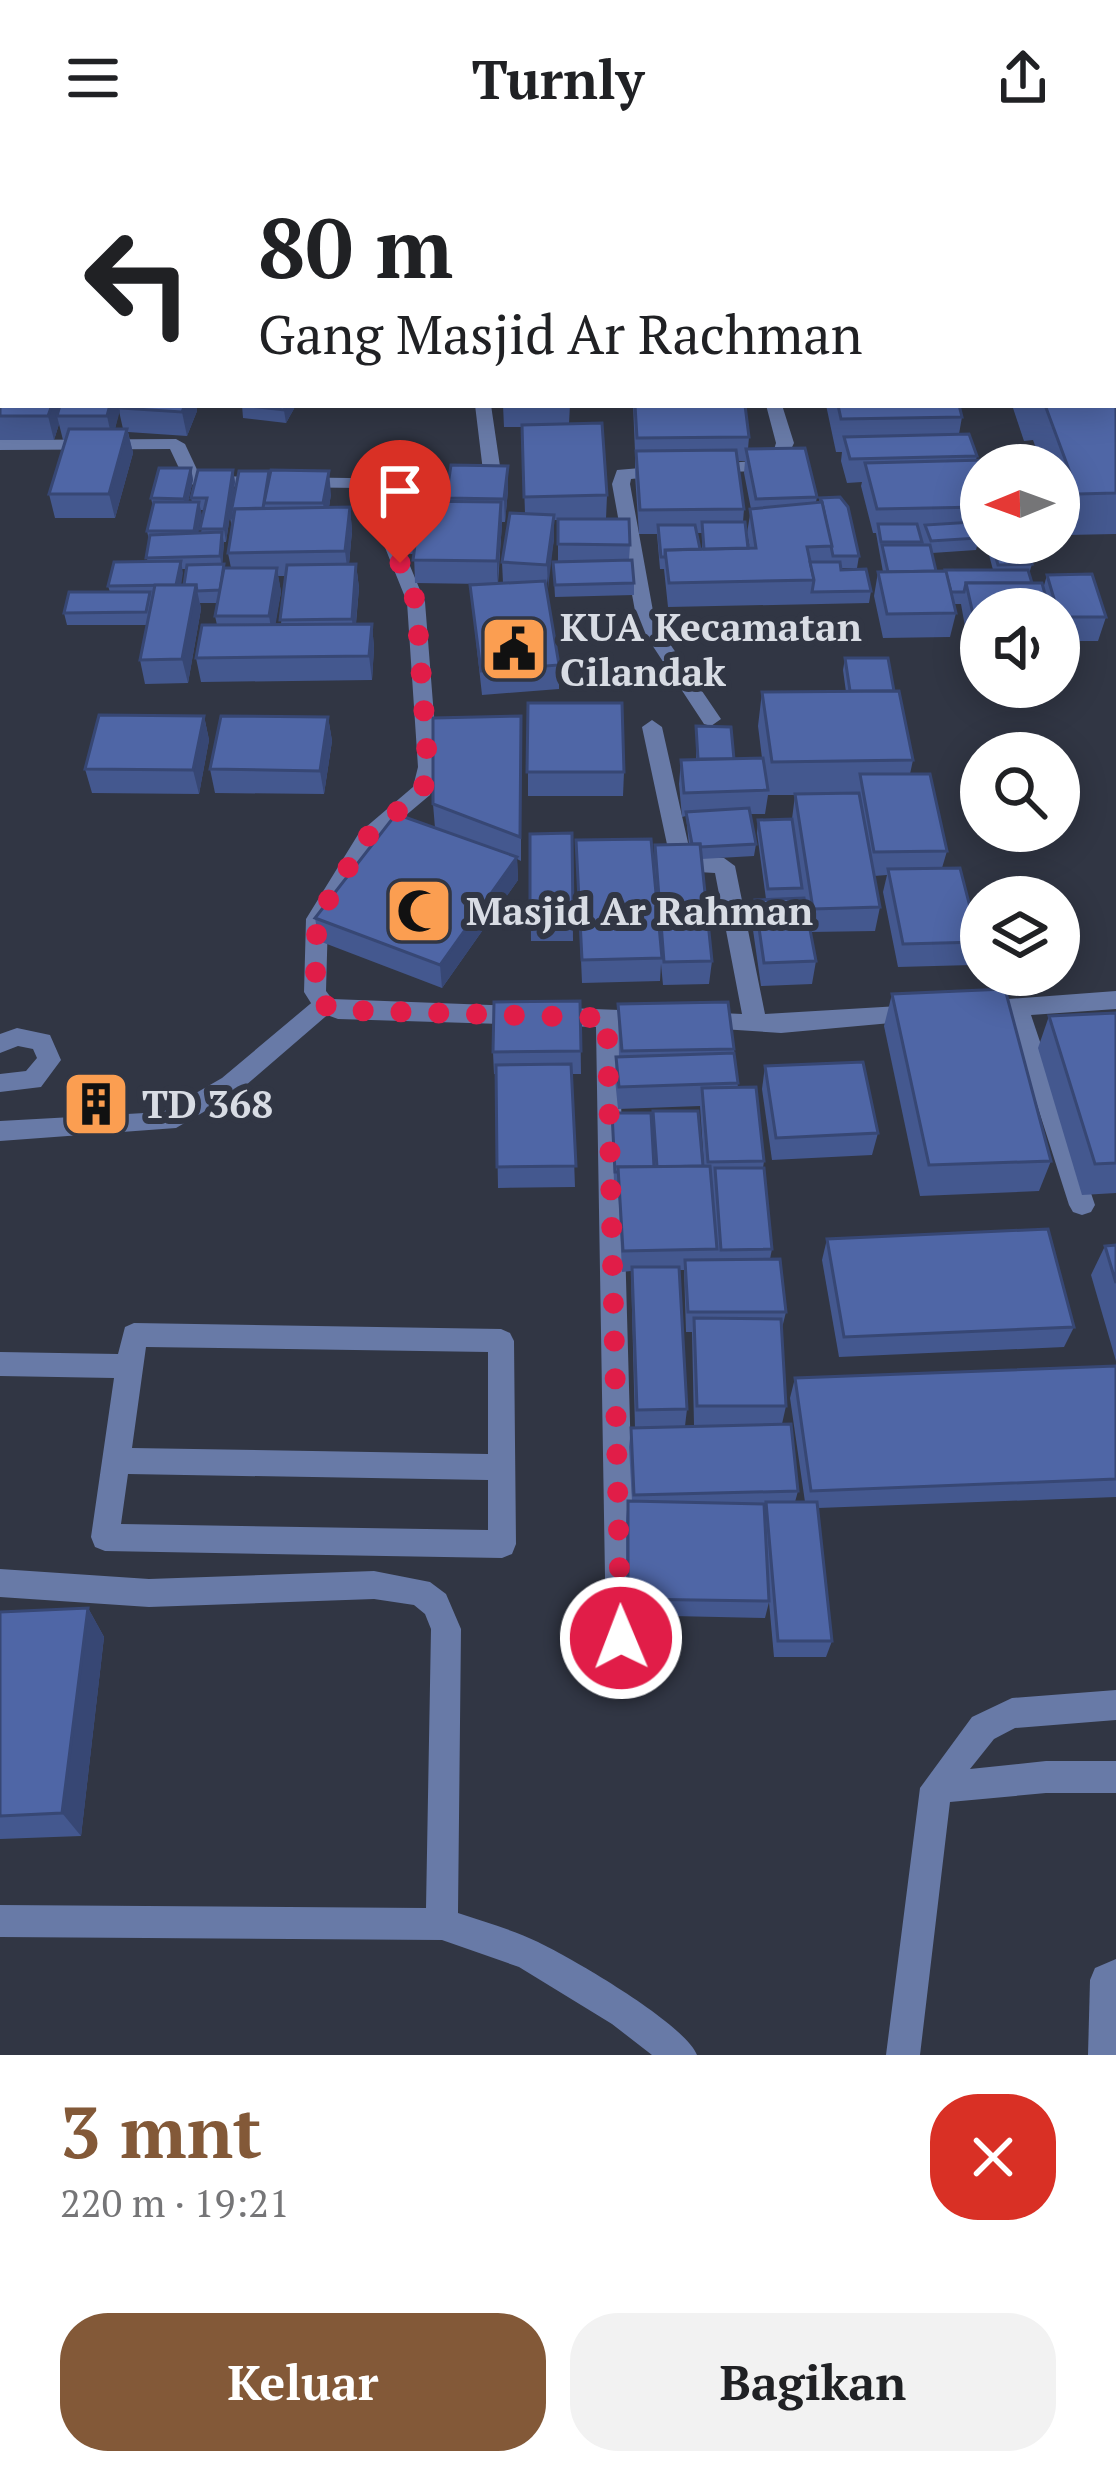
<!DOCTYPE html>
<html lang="id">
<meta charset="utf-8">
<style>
:root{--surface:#fff;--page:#f2f2f2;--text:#202124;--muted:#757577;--accent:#835938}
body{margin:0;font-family:"PT Serif",serif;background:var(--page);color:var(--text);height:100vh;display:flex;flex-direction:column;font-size:45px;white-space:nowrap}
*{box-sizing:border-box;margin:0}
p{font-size:39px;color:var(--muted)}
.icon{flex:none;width:66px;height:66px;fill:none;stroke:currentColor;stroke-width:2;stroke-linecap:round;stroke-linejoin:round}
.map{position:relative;height:1899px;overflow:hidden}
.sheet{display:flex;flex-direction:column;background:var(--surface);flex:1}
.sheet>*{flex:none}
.top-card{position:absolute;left:0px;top:0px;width:1116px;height:252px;box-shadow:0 6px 30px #0003;background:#fff;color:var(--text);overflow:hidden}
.needle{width:78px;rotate:269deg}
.tools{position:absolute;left:960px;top:288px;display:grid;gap:24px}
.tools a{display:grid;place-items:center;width:120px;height:120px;border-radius:50%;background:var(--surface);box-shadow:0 6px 30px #0003;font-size:60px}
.pin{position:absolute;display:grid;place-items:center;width:102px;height:102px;color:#fff;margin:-123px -51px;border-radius:50% 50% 50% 0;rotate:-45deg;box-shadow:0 0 12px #0007}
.pin .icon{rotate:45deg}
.me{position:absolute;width:132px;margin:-66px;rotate:359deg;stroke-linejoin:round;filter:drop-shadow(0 0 9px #0008)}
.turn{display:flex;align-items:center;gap:42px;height:252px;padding:0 60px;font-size:54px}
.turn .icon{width:156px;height:156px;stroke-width:2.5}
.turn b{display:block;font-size:84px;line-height:102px}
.round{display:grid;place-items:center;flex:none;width:126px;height:126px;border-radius:48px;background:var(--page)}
.headline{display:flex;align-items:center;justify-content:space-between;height:204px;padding:0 60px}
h1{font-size:72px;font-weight:700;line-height:90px;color:var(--accent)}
.cta{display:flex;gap:24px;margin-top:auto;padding:24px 60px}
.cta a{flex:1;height:138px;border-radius:48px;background:var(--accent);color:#fff;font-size:48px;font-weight:700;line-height:138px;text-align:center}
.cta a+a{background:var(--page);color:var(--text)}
header{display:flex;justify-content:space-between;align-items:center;height:156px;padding:0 60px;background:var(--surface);font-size:54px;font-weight:700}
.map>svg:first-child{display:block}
</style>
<header><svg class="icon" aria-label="menu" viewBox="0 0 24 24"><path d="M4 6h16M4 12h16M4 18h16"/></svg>Turnly<svg class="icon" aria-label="share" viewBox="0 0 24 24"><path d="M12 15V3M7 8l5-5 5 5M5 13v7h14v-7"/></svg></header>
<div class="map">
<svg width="1116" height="1899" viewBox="0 0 1116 1899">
<rect width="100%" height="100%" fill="#313644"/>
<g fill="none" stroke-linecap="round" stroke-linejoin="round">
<g fill="#687aa7" fill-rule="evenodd">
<rect x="256" y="0" width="14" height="3"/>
<path d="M324 840 332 843 335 849 332 855 238 936 176 972 0 985V965L163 956 222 922 316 843Z"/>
<path d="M17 872 50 879 61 904 41 931 0 936V918L26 915 37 902 33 893 18 890 0 897V878Z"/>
<path d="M134 1167 501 1173 510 1177 514 1185 516 1388 512 1398 502 1402 105 1395 95 1391 91 1381 114 1222 0 1220V1196L118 1198 125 1171ZM146 1191 488 1196V1298L132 1292ZM128 1318 488 1324V1374L121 1368Z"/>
<path d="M0 1413 149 1423 374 1415 430 1426 446 1438 461 1473 458 1757C485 1766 513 1774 538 1786 573 1803 684 1867 697 1899H652L612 1868 519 1811 442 1784 0 1781V1749L426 1752 431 1473 425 1458 414 1449 374 1443 149 1451 0 1441Z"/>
<path d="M1116 1534V1564L1015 1572 994 1583 970 1613 1046 1605H1116V1637H1046L950 1646 920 1899H886L920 1632 972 1561 1012 1542Z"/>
<path d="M1116 1803V1899H1088L1090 1824 1095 1812Z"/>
</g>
<g fill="#687aa7" fill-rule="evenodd">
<rect x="15" y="0" width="14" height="3"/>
<rect x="235" y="0" width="14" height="3"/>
<rect x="446" y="0" width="14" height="3"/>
<path d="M696 0H710L711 3H697Z"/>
<path d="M0 74H3L0 95Z"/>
<path d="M475 249H491L501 317 472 333 463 328 483 315Z"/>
<path d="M766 249H782L794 287 786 304 758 315 699 317V309L755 305 773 297 776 287Z"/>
<path d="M176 283 185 288 200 320 425 323 434 328 425 333H378L425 446 438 611 430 639 373 687 328 763 326 835 332 843 646 855 658 864 646 873 619 872 636 1482 631 1492 621 1497 611 1492 606 1482 596 871 338 863 316 855 304 836 306 763 359 677 413 631 418 611 407 446 361 332 199 330 186 327 170 293 0 294V284Z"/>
<path d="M664 310 673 315 670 319 631 323 630 328 655 466 721 563 711 570 704 568 637 466 612 328 617 314Z"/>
<path d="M652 564 662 571 691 700 724 702 735 710 765 858 916 849 924 852 928 858 924 864 781 877 691 871 687 865 699 856 742 858 715 717 682 715 671 707 642 571Z"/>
<path d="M1116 835V853L1031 859 1095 1049 1091 1056 1082 1059 1073 1056 1069 1049 1009 861 981 863 969 854 981 845Z"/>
</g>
</g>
<g fill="#44588f" fill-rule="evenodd">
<rect x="45" y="0" width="65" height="3"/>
<path d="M114 0H217L216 3H115Z"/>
<path d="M460 0H481V3H461Z"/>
<path d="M1116 133V378L1067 379 1059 357V309H1042L1033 284 1024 285 1012 249H1113Z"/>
<path d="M0 242 3 249H196L197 255 187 280 128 276 133 297 115 362H55L49 338 66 284H63L59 268 54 284H0ZM119 255 123 273H115Z"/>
<path d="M242 249H296L286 267 243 262Z"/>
<path d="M503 249H570L569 268 607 339 606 363 630 389 629 404 634 427V439L555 441 553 406H558V364H554V383L546 433 559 509V533L482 539 470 429 483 428 415 427 414 398H404L403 366H394L393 354 446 322V346V342L508 310V334L505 366H502L498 428 503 427 502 406 525 357 522 271H504Z"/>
<path d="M633 249H745L749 281 748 293 817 341 816 346H819L820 342 859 400 857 412H841L871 435 869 447 668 451 664 413H660L657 378H639L635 319V296ZM738 305H745L744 317 751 353 747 377 750 392 743 366 744 353ZM697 377H702V393H700Z"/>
<path d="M826 249H959L962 261 959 278 977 300 976 304 981 309V374L976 375 979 382 976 394 932 397 936 415 993 414 987 391 988 387H1025L1032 408 1029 418 1032 427 1043 433 1047 419 1106 461 1098 485H1059V453H981V482H967L961 448H954L956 457 950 481 883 482 874 440 878 416H883L876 377H873L861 330 862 326 847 327 841 305 842 296H836Z"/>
<path d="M191 312 193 324 188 346H192L191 342 233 314 235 326 226 386H224L222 408H224L225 412H231L228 397 232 371 230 362 239 315 331 338 329 351H350L352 375 349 408H356L359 432 356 468H372L374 492 372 524 201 526 196 502 217 469 215 460 218 447H200L201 453 188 527 145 528 140 504 147 469H67L64 457 110 436 108 430 147 405 149 384 147 375 153 351 151 342ZM201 354H205L201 377H198ZM182 413H187L184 429H181ZM278 420H286L281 468H275L281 436Z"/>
<path d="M845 502 894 535 913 604 910 618 947 695 942 712 979 786 972 809 898 811 883 736 887 719 874 720 880 751 875 775 810 776 816 805 812 828 761 830 752 767 755 744 766 743 757 677 758 664 792 663 795 639H768L765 658H750L756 688 754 700 701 703 712 805 709 828 663 829 661 808 660 825 582 827 576 684 654 713 655 689H689L686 660 682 661 679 628 681 604H696V570L734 603 762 602 758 570 762 536H846L843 514Z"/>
<path d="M528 547 624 616 623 640H528Z"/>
<path d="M204 560 209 584 199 638 92 637 85 613Z"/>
<path d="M521 560V705L517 703 518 724 442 832 319 785 315 762 435 672 433 648Z"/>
<path d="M328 561 332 585 324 638 215 637 210 613Z"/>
<path d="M572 677 573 785H531L530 678Z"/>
<path d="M892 838 1051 1005 1039 1035 920 1040 884 870Z"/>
<path d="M580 845 581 918H571L575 1031 498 1032 496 918H494L493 896Z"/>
<path d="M618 848 734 893 738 932 764 1005 763 1012 772 1093 770 1103 786 1156 781 1176 786 1250 782 1268 798 1335 795 1346H805L790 1242 795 1222 1116 1210V1341L818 1352 832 1485 826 1501H774L769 1446 765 1462 626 1459V1363L628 1345H632L629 1291 631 1272H635L631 1115 622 1116 618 1027H614L612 957 654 1011 653 955 704 1010 700 950 618 953 615 923 616 901H619ZM679 1114H684L686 1176H692L694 1269H752L685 1270 687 1253Z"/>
<path d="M1116 857V1037L1082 1039 1038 892 1049 860Z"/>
<path d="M765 910 878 977 872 999 772 1004 762 933Z"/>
<path d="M112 926 116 938 112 958 76 959 71 947Z"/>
<path d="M827 1083 1074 1171 1064 1191 839 1201 822 1104Z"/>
<path d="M1116 1089V1205L1091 1119 1105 1090Z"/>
<path d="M88 1452 104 1481 81 1680 0 1683V1456Z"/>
</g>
<g fill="#374774">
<path d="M52 249H65L57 260 59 268 54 284 48 260Z"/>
<path d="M110 249H121L119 252 120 255 112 283 107 260Z"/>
<path d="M185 249H196L197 255 187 280 182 256Z"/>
<path d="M287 249H296L286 267 284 254Z"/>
<path d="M127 273 133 297 115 362 109 338Z"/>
<path d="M508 310V334L505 366 504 343Z"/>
<path d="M191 312 193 324 186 355 184 343Z"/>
<path d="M233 314 235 326 226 386 224 373Z"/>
<path d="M329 315 331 338 326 371 323 347Z"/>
<path d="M199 346 202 359 196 387 194 375Z"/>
<path d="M501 346 502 370 497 429V405Z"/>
<path d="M350 351 352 375 348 419 345 395Z"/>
<path d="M554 359V383L548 433 547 409Z"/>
<path d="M222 376 224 388 222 412 220 400Z"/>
<path d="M181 405 183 417 179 442 176 429Z"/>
<path d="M356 408 359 432 354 487 352 463Z"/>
<path d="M277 412 281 436 273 484 269 460Z"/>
<path d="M196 429 201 453 188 527 182 503Z"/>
<path d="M372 468 374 492 372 524 369 500Z"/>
<path d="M204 560 209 584 199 638 193 614Z"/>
<path d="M328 561 332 585 324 638 320 615Z"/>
<path d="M517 701 518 724 442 832 440 809Z"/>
<path d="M112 926 116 938 112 958 108 947Z"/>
<path d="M88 1452 104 1481 81 1680 62 1657Z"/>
</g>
<g fill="#4f66a6" stroke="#374774" stroke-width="3">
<path d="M317 0H354V3H318Z"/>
<path d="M485 0H560L561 3H486Z"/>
<path d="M592 0H686L687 3H594Z"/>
<path d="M1116 133V337L1078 338 1045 249H1113V134Z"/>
<path d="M3 233V249H52L48 260H0V242Z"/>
<path d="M60 249H110L107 260H57Z"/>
<path d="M120 249H185L182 256 119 252Z"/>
<path d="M242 249H287L284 254Z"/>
<path d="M635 249H745L749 281 637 282Z"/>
<path d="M838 249H959L962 261 841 263Z"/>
<path d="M602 267 607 339 524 341 522 269Z"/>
<path d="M69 273H127L109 338H49Z"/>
<path d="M969 278 977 300 850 303 844 281Z"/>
<path d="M805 292 817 341 756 343 746 293Z"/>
<path d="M736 294 744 353 640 354 636 295Z"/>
<path d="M985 304 987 309H981V351L877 353 865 307Z"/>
<path d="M451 309 508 310 504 343 446 342Z"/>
<path d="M159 312H191L184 343 151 342Z"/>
<path d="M198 314H233L224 373H200L207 342H191Z"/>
<path d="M271 314 329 315 323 347H264Z"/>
<path d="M239 315H269L263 352 235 353 233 362H230Z"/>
<path d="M397 322H446L444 346 405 345 404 354H393Z"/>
<path d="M840 341 848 351 859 400H833L822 346 820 342Z"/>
<path d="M405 345 501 346 497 405 413 404 417 374H402Z"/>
<path d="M154 346H199L194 375H147Z"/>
<path d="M822 346 832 390 807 391 814 424 669 427 665 394 756 392 750 353Z"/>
<path d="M350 351 345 395 228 397 235 353Z"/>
<path d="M510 357 554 359 547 409 502 406Z"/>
<path d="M558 363H629L630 389 558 388Z"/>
<path d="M702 366H745L748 392 704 393Z"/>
<path d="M973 366 979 382 931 385 925 369Z"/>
<path d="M878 368H917L922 386H881Z"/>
<path d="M658 369H695L700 393 665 394V401H661Z"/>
<path d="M222 376 220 400 146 402 150 379Z"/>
<path d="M992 387H1025L1032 408 998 409Z"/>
<path d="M882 389H930L936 415 888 416Z"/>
<path d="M632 404 634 427 555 429 553 406Z"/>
<path d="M181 405 176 429 108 430 114 406Z"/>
<path d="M810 406H840L841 414 866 413 871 435 812 436 814 424Z"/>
<path d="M224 408 220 434 197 435 196 429H184L187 409Z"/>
<path d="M356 408 352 463 280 464 287 409Z"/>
<path d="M224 412H277L269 460H215Z"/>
<path d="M945 414H1028L1032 427H966L964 436H951Z"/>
<path d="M946 415 956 457 887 458 878 416Z"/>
<path d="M1092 418 1106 461H1060L1059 453H1057L1047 419Z"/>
<path d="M545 425 559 509 481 515 470 429Z"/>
<path d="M966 427H1042L1049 453H981V458H973Z"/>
<path d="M155 429H196L182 503 140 504Z"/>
<path d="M69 436H150L146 456 64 457Z"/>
<path d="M372 468 369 500 196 502 202 469Z"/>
<path d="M845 502H888L894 535H850Z"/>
<path d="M899 535 913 604 772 606 762 536Z"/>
<path d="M528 547H622L624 616H527Z"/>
<path d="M99 559 204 560 193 614 85 613Z"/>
<path d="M221 560 328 561 320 615 210 613Z"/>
<path d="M521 560 520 681 433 648V562Z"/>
<path d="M696 570 731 571 734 603H698Z"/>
<path d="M763 602 768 634 684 637 681 604Z"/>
<path d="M860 618H930L947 695 874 696Z"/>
<path d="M859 637 880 751 813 753 795 638Z"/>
<path d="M749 652 756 688 700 691V688H692L686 656Z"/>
<path d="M396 658 517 701 440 809 315 762Z"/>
<path d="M792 663 802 732 768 733 758 664Z"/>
<path d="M572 677 573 761 530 762V678Z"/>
<path d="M651 683 662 802 582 804 576 684Z"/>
<path d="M700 688 712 805 664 806 655 689Z"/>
<path d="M960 712 979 786 903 788 888 713Z"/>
<path d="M804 742 816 805 764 807 755 744Z"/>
<path d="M1005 833 1051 1005 929 1009 892 838Z"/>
<path d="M580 845 581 895 493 896 494 846Z"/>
<path d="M728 846 734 893 622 895 618 848Z"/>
<path d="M1116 857V1007L1095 1008 1049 860Z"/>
<path d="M734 897 738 927 619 931 616 901Z"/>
<path d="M863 906 878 977 776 982 765 910Z"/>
<path d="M571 908 576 1010 497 1011 496 909Z"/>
<path d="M76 926H112L108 947H71Z"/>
<path d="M756 931 764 1005 708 1006 702 932Z"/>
<path d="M653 955H698L703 1010 657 1011Z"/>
<path d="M612 957H651L654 1011H618L619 1016H615Z"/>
<path d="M710 1010 717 1093 623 1095 618 1011Z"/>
<path d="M715 1012H764L772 1093 721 1094Z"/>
<path d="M1048 1073 1074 1171 844 1181 827 1083Z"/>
<path d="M1116 1089V1127L1105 1090Z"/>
<path d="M780 1103 786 1156H688L685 1104Z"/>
<path d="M632 1111H679L687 1253 637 1254Z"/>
<path d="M694 1162 781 1163 786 1250H697Z"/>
<path d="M1116 1210V1323L811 1335 795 1222Z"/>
<path d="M791 1268 798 1335 634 1339 631 1272Z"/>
<path d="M628 1345 764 1348 769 1445 628 1443Z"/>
<path d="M766 1346H817L832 1485H778Z"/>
<path d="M88 1452 62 1657 0 1660V1456Z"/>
</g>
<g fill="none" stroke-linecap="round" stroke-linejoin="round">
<path stroke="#e11d48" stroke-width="21" stroke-dasharray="0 37.8" d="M400 407 416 446 428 611 423 634 366 682 317 763 315 836 324 849 338 854 607 862 621 1482"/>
</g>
<defs>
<symbol id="civic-square" viewBox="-11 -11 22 22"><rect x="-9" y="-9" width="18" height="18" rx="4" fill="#fb9e51" stroke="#313644"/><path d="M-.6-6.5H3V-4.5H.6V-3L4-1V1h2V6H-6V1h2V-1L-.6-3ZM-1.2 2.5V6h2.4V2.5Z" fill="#111"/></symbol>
<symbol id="mosque-square" viewBox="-11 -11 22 22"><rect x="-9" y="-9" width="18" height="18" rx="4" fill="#fb9e51" stroke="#313644"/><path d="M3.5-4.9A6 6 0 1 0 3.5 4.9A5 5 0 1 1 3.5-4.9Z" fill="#111"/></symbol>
<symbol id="building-square" viewBox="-11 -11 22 22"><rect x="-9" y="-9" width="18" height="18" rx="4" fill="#fb9e51" stroke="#313644"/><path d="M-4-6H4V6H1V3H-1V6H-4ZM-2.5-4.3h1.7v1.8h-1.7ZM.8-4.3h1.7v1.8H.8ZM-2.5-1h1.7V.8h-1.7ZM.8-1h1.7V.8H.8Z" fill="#111"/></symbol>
</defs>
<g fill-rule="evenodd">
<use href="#civic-square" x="476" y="455" width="76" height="76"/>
<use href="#mosque-square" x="381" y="717" width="76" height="76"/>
<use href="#building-square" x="58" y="910" width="76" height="76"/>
</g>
<g text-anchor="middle" stroke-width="12" stroke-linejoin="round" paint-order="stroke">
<g font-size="39" font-weight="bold" fill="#d8dce4" stroke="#313644" text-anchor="start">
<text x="560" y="485">KUA Kecamatan<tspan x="560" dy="45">Cilandak</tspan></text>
<text x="466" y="769">Masjid Ar Rahman</text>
<text x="142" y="962">TD 368</text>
</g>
</g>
</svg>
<div class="tools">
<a><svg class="needle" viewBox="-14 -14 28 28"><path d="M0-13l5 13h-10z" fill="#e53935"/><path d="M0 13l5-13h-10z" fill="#757577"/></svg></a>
<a><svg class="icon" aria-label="sound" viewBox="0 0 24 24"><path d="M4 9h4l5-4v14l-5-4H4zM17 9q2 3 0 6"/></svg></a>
<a><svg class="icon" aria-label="search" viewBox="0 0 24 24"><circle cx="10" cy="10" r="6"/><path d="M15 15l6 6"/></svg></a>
<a><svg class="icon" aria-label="layers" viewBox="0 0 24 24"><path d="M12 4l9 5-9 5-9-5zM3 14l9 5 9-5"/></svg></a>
</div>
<div class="pin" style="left:400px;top:407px;background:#d93025"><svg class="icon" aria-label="arrive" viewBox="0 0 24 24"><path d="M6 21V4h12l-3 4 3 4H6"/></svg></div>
<svg class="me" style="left:621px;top:1482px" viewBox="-20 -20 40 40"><circle r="17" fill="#e11d48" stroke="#fff" stroke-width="3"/><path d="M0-11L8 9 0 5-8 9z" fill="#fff"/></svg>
<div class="top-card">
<div class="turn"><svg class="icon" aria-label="left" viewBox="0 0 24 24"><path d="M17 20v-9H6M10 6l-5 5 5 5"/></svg><div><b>80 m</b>Gang Masjid Ar Rachman</div></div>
</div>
</div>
<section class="sheet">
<div class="headline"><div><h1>3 mnt</h1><p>220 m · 19:21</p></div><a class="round" style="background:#d93025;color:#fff"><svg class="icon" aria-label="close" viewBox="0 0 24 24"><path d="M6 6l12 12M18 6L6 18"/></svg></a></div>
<div class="cta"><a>Keluar</a><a>Bagikan</a></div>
</section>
